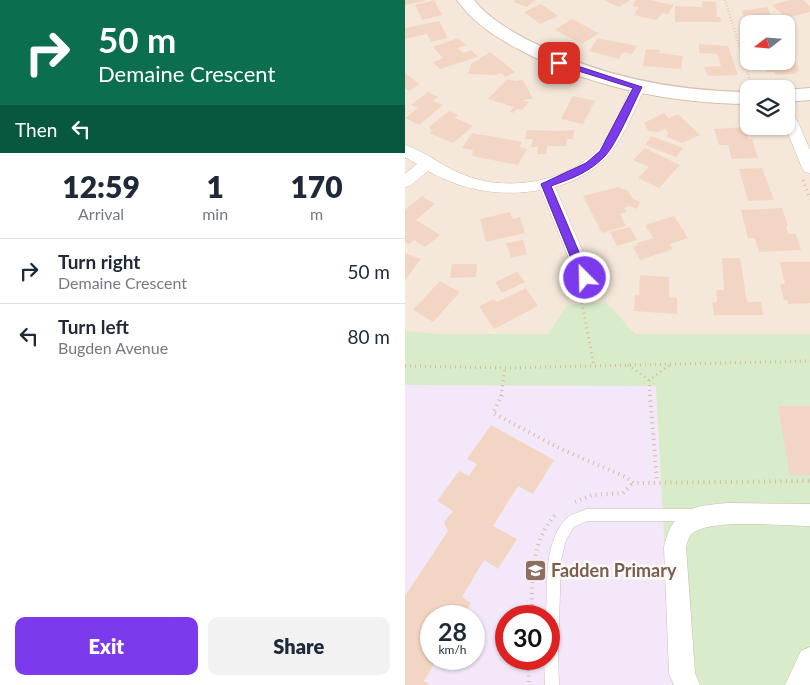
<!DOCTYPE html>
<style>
:root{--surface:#fff;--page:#f2f2f3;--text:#1f2937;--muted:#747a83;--line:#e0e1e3;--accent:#7c3aed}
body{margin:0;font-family:Lato,sans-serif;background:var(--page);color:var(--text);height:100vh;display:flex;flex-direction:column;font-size:19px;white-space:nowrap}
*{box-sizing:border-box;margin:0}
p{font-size:16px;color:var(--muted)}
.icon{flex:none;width:28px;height:28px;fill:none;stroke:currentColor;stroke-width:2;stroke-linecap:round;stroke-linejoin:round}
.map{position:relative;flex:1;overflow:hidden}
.panel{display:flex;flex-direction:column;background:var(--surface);width:405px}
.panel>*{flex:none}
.banner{background:#0b6e4f;color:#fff;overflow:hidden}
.needle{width:32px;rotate:253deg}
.tools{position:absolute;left:335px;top:15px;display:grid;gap:10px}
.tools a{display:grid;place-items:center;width:55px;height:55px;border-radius:10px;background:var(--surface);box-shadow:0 1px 4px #0004;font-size:25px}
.speed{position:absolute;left:15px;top:605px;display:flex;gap:10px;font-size:25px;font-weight:700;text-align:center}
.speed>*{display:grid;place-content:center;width:65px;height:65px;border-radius:50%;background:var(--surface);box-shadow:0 1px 4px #0004;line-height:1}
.speed small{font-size:12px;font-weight:400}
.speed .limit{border:8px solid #d22;background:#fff;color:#111}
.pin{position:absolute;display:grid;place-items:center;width:42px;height:42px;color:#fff;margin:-21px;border-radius:10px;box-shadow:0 2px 8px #0006}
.me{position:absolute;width:55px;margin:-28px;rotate:337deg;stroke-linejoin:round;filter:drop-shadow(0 0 4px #0008)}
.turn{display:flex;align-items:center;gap:18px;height:105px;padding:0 15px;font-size:22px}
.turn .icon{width:65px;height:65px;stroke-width:2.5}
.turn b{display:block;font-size:35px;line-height:42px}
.then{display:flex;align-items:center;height:48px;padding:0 15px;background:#0003;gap:10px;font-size:19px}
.eta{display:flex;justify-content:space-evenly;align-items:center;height:85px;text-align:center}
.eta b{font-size:30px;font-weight:800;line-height:35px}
.cta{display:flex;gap:10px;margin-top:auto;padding:10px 15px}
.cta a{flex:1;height:58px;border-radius:10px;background:var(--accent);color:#fff;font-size:20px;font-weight:800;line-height:58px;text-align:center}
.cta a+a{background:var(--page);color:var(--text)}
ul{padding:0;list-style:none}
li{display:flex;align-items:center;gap:15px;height:65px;padding:0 15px;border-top:1px solid var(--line)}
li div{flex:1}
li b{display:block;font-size:19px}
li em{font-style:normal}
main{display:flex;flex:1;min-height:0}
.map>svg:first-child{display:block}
</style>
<main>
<section class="panel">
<div class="banner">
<div class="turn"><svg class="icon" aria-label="right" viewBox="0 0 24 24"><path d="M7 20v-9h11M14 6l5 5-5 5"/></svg><div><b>50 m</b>Demaine Crescent</div></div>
<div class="then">Then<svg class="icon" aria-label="left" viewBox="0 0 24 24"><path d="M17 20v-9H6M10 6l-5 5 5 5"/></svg></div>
</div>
<div class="eta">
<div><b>12:59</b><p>Arrival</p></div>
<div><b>1</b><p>min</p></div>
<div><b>170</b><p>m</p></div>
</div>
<ul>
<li><svg class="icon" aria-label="right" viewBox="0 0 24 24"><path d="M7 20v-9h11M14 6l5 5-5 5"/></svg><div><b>Turn right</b><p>Demaine Crescent</p></div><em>50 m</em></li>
<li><svg class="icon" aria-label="left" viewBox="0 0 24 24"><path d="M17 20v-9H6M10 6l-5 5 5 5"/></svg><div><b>Turn left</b><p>Bugden Avenue</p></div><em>80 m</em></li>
</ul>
<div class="cta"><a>Exit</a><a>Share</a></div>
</section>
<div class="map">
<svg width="405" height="685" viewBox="0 0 405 685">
<rect width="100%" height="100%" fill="#fdf6ec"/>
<path fill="#f5e8da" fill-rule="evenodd" d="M0 0H405V685H0ZM344 24H381V61H344ZM344 89H381V126H344ZM26 616H69V659H26ZM101 616H144V659H101Z"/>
<path fill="#f3e8fa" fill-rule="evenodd" d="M0 385 251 386 267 685H0ZM26 616H69V659H26ZM101 616H144V659H101Z"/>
<path fill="#d8ecc9" d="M201 302 230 334H405V685H267L251 386 0 385V331L34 334H143L162 305Z"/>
<g fill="#f3d5c3">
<path d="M0 0H20V1L0 5Z"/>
<path d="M29 0 37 15 17 20 10 5Z"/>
<path d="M110 0H131L122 7 108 2Z"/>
<path d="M199 0H225L214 7Z"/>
<path d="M231 0H243L269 5 263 14 257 13 252 20 229 15 234 7 227 6Z"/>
<path d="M385 0H398L405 6V12L381 18 367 5Z"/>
<path d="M297 1 311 2 312 17H315L316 22H270V6L297 7Z"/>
<path d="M136 4 153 16 135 24 119 12Z"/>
<path d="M362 7 370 24H355L350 16 339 17 336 11Z"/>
<path d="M167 19 194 33 177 44 150 30Z"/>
<path d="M34 21 43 38 26 42 22 34 0 39V28Z"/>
<path d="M53 38 61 45 53 48 58 53 66 50 73 57 35 69 28 62 38 58 28 47Z"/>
<path d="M193 38 232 46 227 54 218 52 214 59 184 51Z"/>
<path d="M294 44 323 46 333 75 303 76 299 67 316 66 312 54 294 53Z"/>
<path d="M241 49 255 50 254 53 278 56 276 69 238 66Z"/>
<path d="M85 52 102 65H101L110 72 101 77 95 73 91 75 63 74 66 64Z"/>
<path d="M381 57H388L394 70 390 74 371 75 369 72H362L360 69H348L345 61H381Z"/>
<path d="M0 73 15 84 4 91 0 88Z"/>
<path d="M102 79 111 81 118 80 128 99 117 100 124 102 117 110 112 109 108 113 105 112 109 107 83 99Z"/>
<path d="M23 92 33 97 28 101 38 105 14 125 0 118 13 108 6 105Z"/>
<path d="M168 96 190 101 178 124 156 119Z"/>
<path d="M44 111 53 115 50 118 68 126 48 143 24 133 27 131 24 127Z"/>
<path d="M259 113 264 118 273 114 295 135 277 143 262 137 263 132 260 129 253 132 243 131 239 123Z"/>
<path d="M339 127 343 139H347L353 158 327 159 323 145H314L309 129Z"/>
<path d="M122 130 156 131 169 130 168 139H162L161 146H142L141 154H132L133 147H126L128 139H120Z"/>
<path d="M67 133 117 142 114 147 122 149 113 165 67 156 68 150 57 148Z"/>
<path d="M246 136 278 148 271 157 240 145Z"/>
<path d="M240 148 275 165 254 188 233 178 244 167 228 160Z"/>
<path d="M357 168 369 200 343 201 334 169Z"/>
<path d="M213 187 223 191 228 199 235 202 232 209 225 206 219 208 222 212 215 214 221 226 197 233 178 196Z"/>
<path d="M17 196 30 204 11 220 35 235 20 247 9 240 4 244 0 242V210Z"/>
<path d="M377 208 383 226H381L383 234H391L396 250 354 252 350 238H343L336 210Z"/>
<path d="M105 212 108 219 115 217 120 233 81 242 75 219Z"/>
<path d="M269 216 283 238 265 244 268 249 235 260 228 247 233 245 232 243 248 238 240 225Z"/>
<path d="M225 227 232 240 212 246 205 232Z"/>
<path d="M118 240 122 254 106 258 101 243Z"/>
<path d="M0 253 16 259 0 280Z"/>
<path d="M317 258H335L342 302H356L358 315H309L307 302H312L311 290H319Z"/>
<path d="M375 262H405V303L383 304 382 300H379L375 284H380Z"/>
<path d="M47 264H72L71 277 45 278Z"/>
<path d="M112 272 120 282 97 293 90 282Z"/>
<path d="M235 275 264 277V297L272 298V314L229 311 230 295H234Z"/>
<path d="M35 281 55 292 28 322 8 310Z"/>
<path d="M121 288 133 306 89 329 74 306 89 299 92 302Z"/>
<path d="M373 406H405V475H385Z"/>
<path d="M86 425 149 460 128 494 113 486 88 526 112 539 93 569 79 560 57 597 66 603 58 616H26V659H32L19 681 25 685H0V596L43 531 39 522 48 511 32 501 54 471 64 476 72 464 62 459Z"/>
</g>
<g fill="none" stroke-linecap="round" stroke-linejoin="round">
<defs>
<path id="lane" d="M181 509H289L293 511 295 515 293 519 289 521H182L169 527 161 540 156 560 153 655 154 685H140L139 659H144V616H141C143 586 138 545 160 520 164 515 175 512 181 509Z"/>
<g id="street">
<path d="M233 83 240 87C218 136 206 171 150 187L189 278 186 283 180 285 174 283 136 190C96 197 59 191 23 171L5 186 0 187V174L12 164 0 157V145C21 151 40 169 62 176 103 192 164 182 194 148 209 131 217 107 226 87Z"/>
<path d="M381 107 388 111 405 150V173L400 172 397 168 380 126Z"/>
<path d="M323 503 405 504V526C377 526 314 519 291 531 284 534 283 540 281 547L290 673 295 685H269L264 674 259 547C268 508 287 506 323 503Z"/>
<path d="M405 647V685H380L396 651Z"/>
</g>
<g id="secondary">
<path d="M52 0H69C84 19 106 31 127 42 196 77 267 91 344 92V104C264 103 188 88 117 51 92 38 68 23 52 0Z"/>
<path d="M405 88V100L381 102V90Z"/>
</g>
</defs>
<use href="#lane" stroke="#d1beb0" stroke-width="1"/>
<use href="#street" stroke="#d1beb0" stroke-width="1"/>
<use href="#secondary" stroke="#d6c0b0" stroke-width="2"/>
<path stroke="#d9b8a5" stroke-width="2.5" stroke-dasharray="0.5 2.5" stroke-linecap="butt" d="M320 0 346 83"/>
<g stroke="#d9b8a5" stroke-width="3" stroke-dasharray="1 4" stroke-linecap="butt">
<path d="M398 180 405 199"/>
<path d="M175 293 189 366"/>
<path d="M223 365 244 380"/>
<path d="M0 366 100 368 405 361"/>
<path d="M96 396 100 368"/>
<path d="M245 396 244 380 265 365"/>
</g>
<g stroke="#d9b8a5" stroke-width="4" stroke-dasharray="1 4.5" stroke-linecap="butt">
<path d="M97 395 88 413 156 449 221 477 228 483 405 481"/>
<path d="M245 395 252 482"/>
<path d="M170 502 187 495 218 493 228 483"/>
<path d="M126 616C128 580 125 543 150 515"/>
<path d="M123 659 124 685"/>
</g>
<use href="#lane" fill="#fff" fill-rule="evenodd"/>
<use href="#street" fill="#fff" fill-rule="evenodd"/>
<use href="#secondary" fill="#fff" fill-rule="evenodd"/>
</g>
<path fill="#7c3aed" stroke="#51269a" d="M154 60 237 87C229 103 211 145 200 156 185 172 166 179 146 186L185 278 180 282 174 278 136 184 181 163 195 151 228 88 151 64 150 63Z"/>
<defs>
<symbol id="school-square" viewBox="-11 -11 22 22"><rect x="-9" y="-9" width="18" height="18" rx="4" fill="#8d6e63" stroke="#fffaf3"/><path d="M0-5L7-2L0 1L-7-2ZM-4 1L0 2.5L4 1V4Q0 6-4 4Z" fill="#fff"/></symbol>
</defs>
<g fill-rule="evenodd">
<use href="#school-square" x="118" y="558" width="25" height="25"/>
</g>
<g text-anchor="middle" stroke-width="5" stroke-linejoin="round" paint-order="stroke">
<g font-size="18" font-weight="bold" fill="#785e54" stroke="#fffaf3" text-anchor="start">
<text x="146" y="577">Fadden Primary</text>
</g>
</g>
</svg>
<div class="tools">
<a><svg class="needle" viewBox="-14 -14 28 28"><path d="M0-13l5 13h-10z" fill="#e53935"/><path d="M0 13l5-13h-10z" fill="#747a83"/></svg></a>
<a><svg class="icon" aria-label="layers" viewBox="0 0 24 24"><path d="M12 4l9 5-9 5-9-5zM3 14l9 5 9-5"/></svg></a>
</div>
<div class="speed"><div>28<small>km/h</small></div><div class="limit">30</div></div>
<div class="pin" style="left:154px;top:63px;background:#d93025"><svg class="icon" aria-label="arrive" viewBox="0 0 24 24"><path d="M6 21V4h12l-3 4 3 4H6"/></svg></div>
<svg class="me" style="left:180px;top:278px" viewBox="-20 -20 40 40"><circle r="17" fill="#7c3aed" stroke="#fff" stroke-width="3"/><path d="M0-11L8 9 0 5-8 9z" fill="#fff"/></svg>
</div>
</main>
